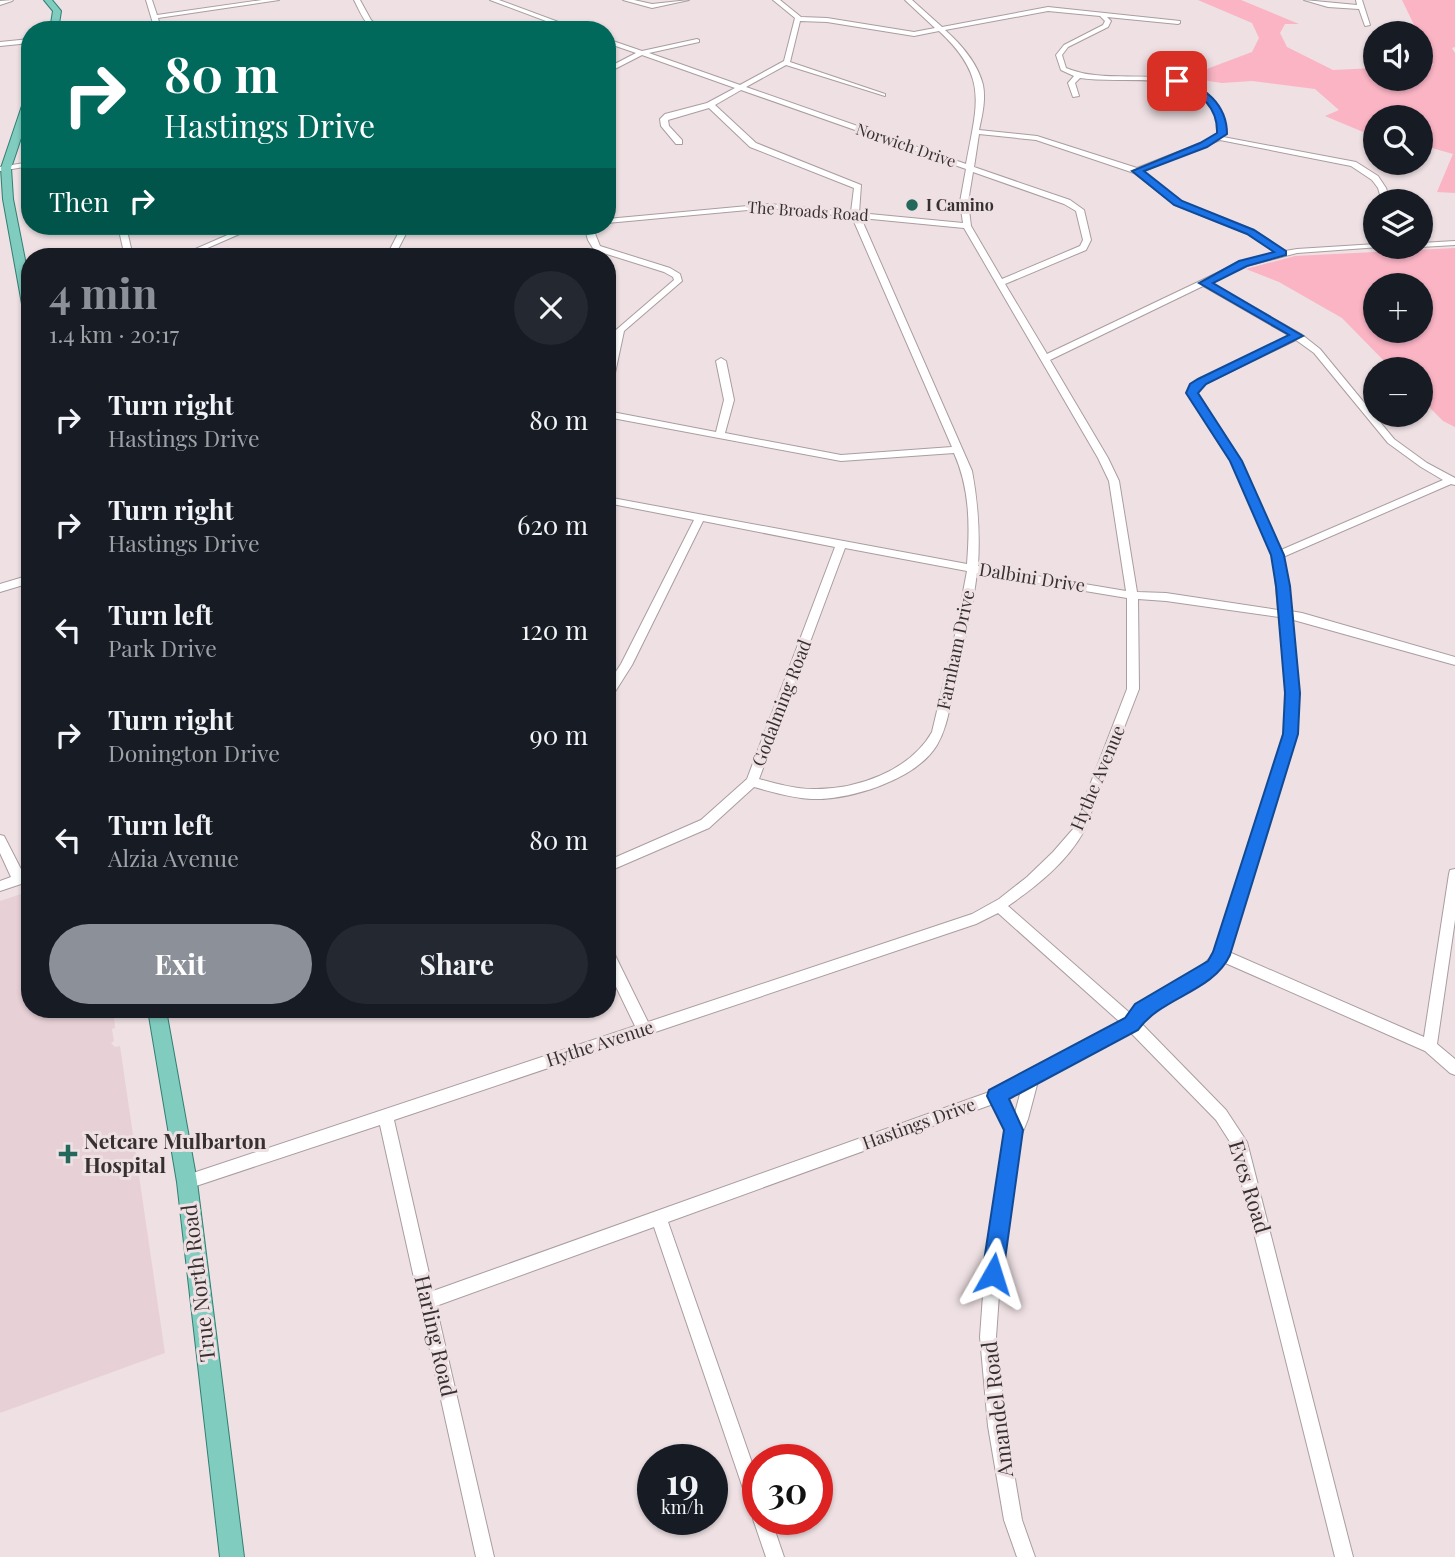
<!DOCTYPE html>
<meta charset="utf-8">
<style>
:root{--surface:#171b24;--page:#242831;--text:#f1f3f6;--muted:#9ea1a6;--accent:#8c9099}
body{margin:0;font-family:"Playfair Display",serif;background:var(--page);color:var(--text);height:100vh;display:flex;flex-direction:column;font-size:26px;white-space:nowrap}
*{box-sizing:border-box;margin:0}
p{font-size:23px;color:var(--muted)}
.icon{flex:none;width:38px;height:38px;fill:none;stroke:currentColor;stroke-width:2;stroke-linecap:round;stroke-linejoin:round}
.map{position:relative;flex:1;overflow:hidden}
.sheet{position:absolute;left:21px;top:248px;width:595px;height:770px;display:flex;flex-direction:column;background:var(--surface);border-radius:28px;box-shadow:0 2px 5px #0004}
.sheet>*{flex:none}
.hud{position:absolute;left:21px;top:21px;width:595px;height:214px;border-radius:28px;box-shadow:0 2px 5px #0004;background:#00695c;color:#fff;overflow:hidden}
.fabs{position:absolute;left:1363px;top:21px;display:grid;gap:14px}
.fabs a{display:grid;place-items:center;width:70px;height:70px;border-radius:50%;background:var(--surface);box-shadow:0 2px 5px #0004;font-size:35px}
.speed{position:absolute;left:637px;top:1444px;display:flex;gap:14px;font-size:35px;font-weight:700;text-align:center}
.speed>*{display:grid;place-content:center;width:91px;height:91px;border-radius:50%;background:var(--surface);box-shadow:0 2px 5px #0004;line-height:1}
.speed small{font-size:18px;font-weight:400}
.speed .limit{border:10px solid #d22;background:#fff;color:#111}
.pin{position:absolute;display:grid;place-items:center;width:60px;height:60px;color:#fff;margin:-30px;border-radius:14px;box-shadow:0 4px 10px #0006}
.me{position:absolute;width:77px;margin:-38px;rotate:6deg;stroke-linejoin:round;filter:drop-shadow(0 0 5px #0008)}
.turn{display:flex;align-items:center;gap:24px;height:147px;padding:0 28px;font-size:32px}
.turn .icon{width:91px;height:91px;stroke-width:2.5}
.turn b{display:block;font-size:49px;line-height:60px}
.then{display:flex;align-items:center;height:66px;padding:0 28px;background:#0003;gap:14px;font-size:26px}
.round{display:grid;place-items:center;flex:none;width:74px;height:74px;border-radius:37px;background:var(--page)}
.summary{display:flex;align-items:center;justify-content:space-between;height:119px;padding:0 28px}
h1{font-size:42px;font-weight:700;line-height:52px;color:var(--accent)}
.button{display:flex;gap:14px;margin-top:auto;padding:14px 28px}
.button a{flex:1;height:80px;border-radius:42px;background:var(--accent);color:#fff;font-size:28px;font-weight:700;line-height:80px;text-align:center}
.button a+a{background:var(--page);color:var(--text)}
ul{padding:0;list-style:none}
li{display:flex;align-items:center;gap:21px;height:105px;padding:0 28px}
li div{flex:1}
li b{display:block;font-size:26px}
li em{font-style:normal}
.map>svg:first-child{display:block}
</style>
<div class="map">
<svg width="1455" height="1557" viewBox="0 0 1455 1557">
<rect width="100%" height="100%" fill="#eee0e3"/>
<path fill="#e8d1d6" d="M30 891V1010H110L111 1017H114L115 1028 112 1029 114 1041 111 1043 115 1047 120 1046 165 1353 0 1413V901Z"/>
<g fill="#fab4c4" fill-rule="evenodd">
<path d="M1198 0H1241L1299 24H1285L1280 33 1287 47 1333 70 1375 68 1376 79H1421V66L1433 65 1421 39V33H1418L1402 0H1455V47L1452 48 1455 53V193L1437 192 1453 154 1432 148 1421 149V117H1376L1375 137 1325 116 1339 110 1315 89 1252 81 1222 83 1208 81 1196 73 1252 52 1259 38 1252 23Z"/>
<path d="M1455 248V427L1443 421 1421 399V369H1392L1342 318 1279 282 1246 269 1295 256ZM1376 285H1421V331H1376Z"/>
</g>
<path fill="#bfb2b4" stroke="#867d7e" stroke-width="2" d="M30 690V700H28L26 691Z"/>
<g fill="none" stroke-linecap="round" stroke-linejoin="round">
<defs>
<g id="minor">
<path d="M13 0 12 1 0 5V1Z"/>
<path d="M146 0H152L157 15 262 0H279L158 18 161 30H155Z"/>
<path d="M354 0H360L371 20 382 30C366 30 361 13 354 0Z"/>
<path d="M490 0H499L580 30H570Z"/>
<path d="M623 0H634L652 4 689 0 652 8Z"/>
<path d="M773 0H780L801 17 827 18 914 32 935 28 905 0H912L942 27 1048 7 1180 21V23L1178 24 1107 17 1111 21 1108 27 1068 47 1062 55 1066 68C1115 89 1183 57 1217 107 1224 116 1228 126 1223 137L1356 162 1378 176 1386 188 1390 201H1382L1378 188 1372 180 1351 166 1220 140 1142 172 1181 201 1254 230 1285 251 1297 249 1376 244V247H1380L1297 253 1246 266 1210 283 1301 334 1320 349 1394 439 1427 463 1455 478V485L1451 484 1283 557 1290 611 1302 613 1455 657V665L1290 619 1299 693 1297 734 1229 952 1424 1037 1449 874 1450 870 1455 869V920L1437 1044 1455 1059V1075L1450 1073 1425 1051 1223 962C1202 991 1162 995 1141 1023L1226 1110 1247 1142 1353 1557H1335L1232 1145 1216 1120 1130 1032 1038 1081 1028 1119 1020 1139 1002 1253 996 1337 1006 1426 1022 1520 1035 1557H1017L1004 1520 988 1426 980 1337 986 1253 1005 1140 1003 1120 993 1104 668 1222 758 1480V1519H771L784 1557H766L753 1519 755 1514 752 1512 749 1506 654 1227 436 1306 494 1557H476L380 1125 187 1189 182 1187 179 1182 182 1177 187 1175 635 1026 607 968V947L612 949 648 1022 972 914 999 899 1027 877 1053 852 1073 829 1127 689V598L977 573C972 612 963 651 954 689 949 709 947 728 937 745 916 780 850 800 812 799 792 798 773 792 754 787L709 828 607 872V861L701 820 747 779 835 547 703 521 632 665 611 698 607 699V685L621 664 694 520 607 503V497L967 564C970 526 970 489 954 453L841 461 607 417V411L716 432 724 400 716 361 721 358 726 361 734 400 725 433 841 455 952 447 852 217 769 208 607 223V219L769 204 851 212 854 188 750 147 709 108 668 120 669 126 682 140V144H676L661 126 660 119 665 114 707 103 735 88 642 55 607 73V68L636 53 607 43V39L642 51 697 39 699 40V42L649 53 740 85 784 61 795 18ZM1048 11 1100 16 1105 21 1103 25 1064 45 1056 55 1061 70 1074 76 1068 83 1073 97 1079 96 1075 83 1080 78C1124 85 1186 67 1213 111 1218 119 1220 127 1216 137L1137 168 1037 136 979 130C982 116 986 100 983 85 978 64 961 44 945 30ZM800 21 827 22 914 36 939 31C989 77 977 104 966 164L746 87 786 65 885 96V94L790 62ZM741 90 966 169 960 202 963 223 859 213 861 185 756 143 715 105ZM979 134 1036 140 1134 173 1175 205 1248 234 1277 253 1240 262 1047 354 1005 284 1086 250 1091 240 1084 210 1070 200 974 167ZM973 172 1064 204 1076 211 1083 240 1080 246 1002 279 971 226 968 202ZM861 218 964 228 1098 458 1109 481 1126 591 978 566C980 533 978 503 972 471ZM1203 286 1290 336 1199 380 1192 385 1187 393 1231 461 1273 555 1278 610 1166 593 1137 592 1119 481 1108 458 1050 360ZM1296 340 1314 353 1388 443 1421 467 1443 480 1281 550 1241 461 1197 393 1205 384ZM845 548 967 571 955 635 932 732C910 771 856 790 813 789 795 789 777 784 759 779ZM1138 599 1166 601 1279 617 1287 693 1285 734 1215 952C1193 981 1153 985 1131 1014L1008 906C1037 886 1067 862 1084 831L1139 689ZM998 913 1121 1023 992 1091 433 1291 394 1120 976 924ZM1021 1090 1015 1113 1006 1098Z"/>
<path d="M1304 0 1357 5 1356 0H1362L1370 25 1365 26 1359 9 1328 7Z"/>
<path d="M30 39V43L0 46V42Z"/>
<path d="M30 162V166L0 171V167Z"/>
<path d="M118 226H126L133 257H125Z"/>
<path d="M248 226H258L187 257H177Z"/>
<path d="M402 226H410L394 257H386Z"/>
<path d="M433 226H566L562 228 515 231 437 228Z"/>
<path d="M584 226H592L600 246 670 268 680 274 682 281 624 331 612 387 607 390V366L616 330 674 280 673 277 664 272 594 250 588 240Z"/>
<path d="M1455 241V245L1421 247H1418H1421V243Z"/>
<path d="M30 575V583L0 592V584Z"/>
<path d="M0 835 4 836 23 873 30 871V881L0 891V881L11 877 0 853Z"/>
</g>
<g id="major">
<path d="M44 0H52L61 11 58 30H50L53 11Z"/>
<path d="M30 94V111L11 168 13 199 30 285V318L24 315 3 199 1 168 25 97Z"/>
<path d="M148 1010H166L197 1182 244 1557H220L177 1182Z"/>
</g>
</defs>
<use href="#minor" stroke="#aa9d9f" stroke-width="2"/>
<use href="#major" stroke="#307f72" stroke-width="2"/>
<use href="#minor" fill="#fff" fill-rule="evenodd"/>
<use href="#major" fill="#80ccbf" fill-rule="evenodd"/>
</g>
<path fill="#1a73e8" stroke="#114b97" stroke-width="2" d="M1177 78C1204 86 1227 104 1227 134L1207 147 1144 171 1182 201 1254 230 1286 251V255L1247 266 1213 283 1303 336 1206 384 1198 393 1242 461 1284 555 1290 586 1300 693 1298 734 1230 955C1213 992 1161 997 1138 1030L1009 1099 1023 1130 1003 1274 1000 1282 993 1285 985 1282 982 1274 1004 1130 987 1096 989 1090 1125 1018 1135 1004 1208 961 1213 952 1283 734 1285 693 1276 586 1271 555 1230 461 1186 393 1190 384 1198 379 1289 335 1199 283 1239 261 1274 252 1247 234 1174 205 1132 171 1200 143 1217 133C1218 106 1198 91 1174 83L1173 81Z"/>
<g fill="#23685b" stroke="#eee0e3" stroke-width="2.5">
<circle cx="912" cy="205" r="7"/>
<path d="M64.5 1143.5h7v7h7v7h-7v7h-7v-7h-7v-7h7z"/>
</g>
<g text-anchor="middle" stroke-width="6" stroke-linejoin="round" paint-order="stroke">
<g font-size="16" fill="#363031" stroke="#eee0e3">
<text transform="translate(906 145) rotate(19)" y="6">Norwich Drive</text>
<text transform="translate(808 211) rotate(4)" y="6">The Broads Road</text>
</g>
<g font-size="16" font-weight="bold" fill="#363031" stroke="#eee0e3" text-anchor="start">
<text x="926" y="211">I Camino</text>
</g>
<g font-size="18" fill="#363031" stroke="#eee0e3">
<text transform="translate(1032 578) rotate(9)" y="6">Dalbini Drive</text>
<text transform="translate(956 650) rotate(-78)" y="6">Farnham Drive</text>
<text transform="translate(782 703) rotate(-69)" y="6">Godalming Road</text>
<text transform="translate(1098 778) rotate(-67)" y="6">Hythe Avenue</text>
<text transform="translate(600 1044) rotate(-18)" y="6">Hythe Avenue</text>
<text transform="translate(919 1124) rotate(-20)" y="6">Hastings Drive</text>
</g>
<g font-size="21" font-weight="bold" fill="#363031" stroke="#eee0e3" text-anchor="start">
<text x="84" y="1149">Netcare Mulbarton<tspan x="84" dy="24">Hospital</tspan></text>
</g>
<g font-size="21" fill="#363031" stroke="#eee0e3">
<text transform="translate(1249 1187) rotate(73)" y="7">Eves Road</text>
<text transform="translate(199 1283) rotate(-97)" y="7">True North Road</text>
<text transform="translate(435 1336) rotate(77)" y="7">Harling Road</text>
<text transform="translate(998 1409) rotate(-97)" y="7">Amandel Road</text>
</g>
</g>
</svg>
<div class="fabs">
<a><svg class="icon" aria-label="sound" viewBox="0 0 24 24"><path d="M4 9h4l5-4v14l-5-4H4zM17 9q2 3 0 6"/></svg></a>
<a><svg class="icon" aria-label="search" viewBox="0 0 24 24"><circle cx="10" cy="10" r="6"/><path d="M15 15l6 6"/></svg></a>
<a><svg class="icon" aria-label="layers" viewBox="0 0 24 24"><path d="M12 4l9 5-9 5-9-5zM3 14l9 5 9-5"/></svg></a>
<a>+</a>
<a>−</a>
</div>
<div class="speed"><div>19<small>km/h</small></div><div class="limit">30</div></div>
<div class="pin" style="left:1177px;top:81px;background:#d93025"><svg class="icon" aria-label="arrive" viewBox="0 0 24 24"><path d="M6 21V4h12l-3 4 3 4H6"/></svg></div>
<svg class="me" style="left:993px;top:1274px" viewBox="-20 -20 40 40"><path d="M0-17L14 15 0 8-14 15z" fill="#1a73e8" stroke="#fff" stroke-width="4"/></svg>
<div class="hud">
<div class="turn"><svg class="icon" aria-label="right" viewBox="0 0 24 24"><path d="M7 20v-9h11M14 6l5 5-5 5"/></svg><div><b>80 m</b>Hastings Drive</div></div>
<div class="then">Then<svg class="icon" aria-label="right" viewBox="0 0 24 24"><path d="M7 20v-9h11M14 6l5 5-5 5"/></svg></div>
</div>
<section class="sheet">
<div class="summary"><div><h1>4 min</h1><p>1.4 km · 20:17</p></div><a class="round"><svg class="icon" aria-label="close" viewBox="0 0 24 24"><path d="M6 6l12 12M18 6L6 18"/></svg></a></div>
<ul>
<li><svg class="icon" aria-label="right" viewBox="0 0 24 24"><path d="M7 20v-9h11M14 6l5 5-5 5"/></svg><div><b>Turn right</b><p>Hastings Drive</p></div><em>80 m</em></li>
<li><svg class="icon" aria-label="right" viewBox="0 0 24 24"><path d="M7 20v-9h11M14 6l5 5-5 5"/></svg><div><b>Turn right</b><p>Hastings Drive</p></div><em>620 m</em></li>
<li><svg class="icon" aria-label="left" viewBox="0 0 24 24"><path d="M17 20v-9H6M10 6l-5 5 5 5"/></svg><div><b>Turn left</b><p>Park Drive</p></div><em>120 m</em></li>
<li><svg class="icon" aria-label="right" viewBox="0 0 24 24"><path d="M7 20v-9h11M14 6l5 5-5 5"/></svg><div><b>Turn right</b><p>Donington Drive</p></div><em>90 m</em></li>
<li><svg class="icon" aria-label="left" viewBox="0 0 24 24"><path d="M17 20v-9H6M10 6l-5 5 5 5"/></svg><div><b>Turn left</b><p>Alzia Avenue</p></div><em>80 m</em></li>
</ul>
<div class="button"><a>Exit</a><a>Share</a></div>
</section>
</div>
